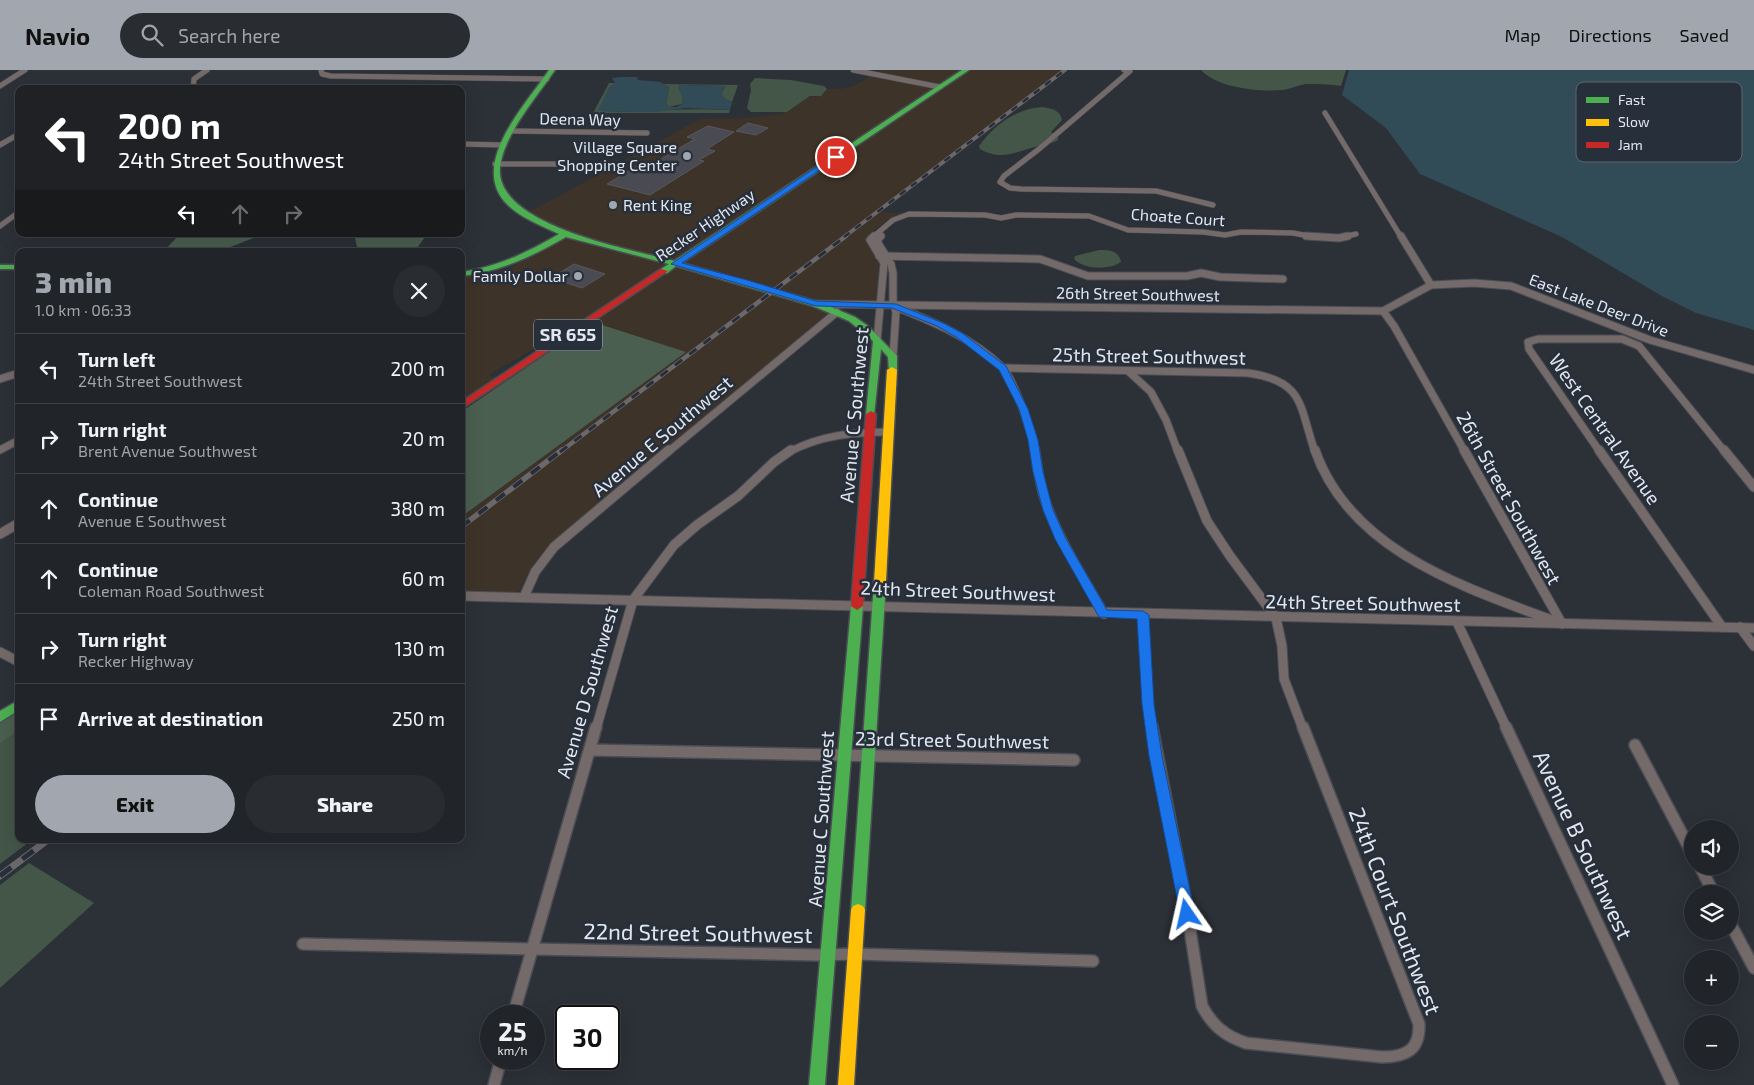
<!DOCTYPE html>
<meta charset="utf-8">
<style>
:root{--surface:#212429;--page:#292c31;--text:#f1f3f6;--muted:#a2a4a8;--line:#3e4146;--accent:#a2a7af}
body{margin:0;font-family:"Exo 2",sans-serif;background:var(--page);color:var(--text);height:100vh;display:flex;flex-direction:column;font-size:19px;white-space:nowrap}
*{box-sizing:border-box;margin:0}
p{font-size:16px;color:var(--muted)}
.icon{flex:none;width:28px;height:28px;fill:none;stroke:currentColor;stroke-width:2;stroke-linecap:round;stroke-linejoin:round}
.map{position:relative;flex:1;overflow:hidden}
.side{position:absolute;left:15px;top:178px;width:450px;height:595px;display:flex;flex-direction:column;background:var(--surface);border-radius:10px;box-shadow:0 5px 20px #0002,0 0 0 1px var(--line)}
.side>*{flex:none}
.guide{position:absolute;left:15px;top:15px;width:450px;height:152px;border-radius:10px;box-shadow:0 5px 20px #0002,0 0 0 1px var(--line);background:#202124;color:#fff;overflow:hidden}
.buttons{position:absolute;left:1684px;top:750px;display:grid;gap:10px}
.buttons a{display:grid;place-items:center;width:55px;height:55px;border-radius:50%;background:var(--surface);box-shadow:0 5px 20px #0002,0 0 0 1px var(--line);font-size:25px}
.speed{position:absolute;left:480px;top:935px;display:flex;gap:10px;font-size:25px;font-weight:700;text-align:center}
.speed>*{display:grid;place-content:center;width:65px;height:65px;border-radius:50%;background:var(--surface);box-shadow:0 5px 20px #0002,0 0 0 1px var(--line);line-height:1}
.speed small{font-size:12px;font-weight:400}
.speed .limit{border:2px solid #111;border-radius:8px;background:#fff;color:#111}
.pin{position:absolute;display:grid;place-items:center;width:42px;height:42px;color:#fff;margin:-21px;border:2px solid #fff;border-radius:50%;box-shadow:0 1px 5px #0007}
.me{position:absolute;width:55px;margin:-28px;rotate:349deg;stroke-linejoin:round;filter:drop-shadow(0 0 4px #0008)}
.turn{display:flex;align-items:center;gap:18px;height:105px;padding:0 20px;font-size:22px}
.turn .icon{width:65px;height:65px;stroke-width:2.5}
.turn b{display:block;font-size:35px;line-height:42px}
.lanes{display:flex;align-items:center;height:48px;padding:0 20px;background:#0003;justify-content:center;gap:25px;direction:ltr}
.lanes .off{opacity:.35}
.round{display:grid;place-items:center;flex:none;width:52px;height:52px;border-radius:26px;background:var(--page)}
.head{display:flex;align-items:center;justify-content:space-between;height:85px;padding:0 20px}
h1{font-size:30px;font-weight:800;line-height:38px;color:var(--accent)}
.primary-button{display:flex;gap:10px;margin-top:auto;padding:10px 20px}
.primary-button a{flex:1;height:58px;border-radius:30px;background:var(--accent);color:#111;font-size:20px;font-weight:800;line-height:58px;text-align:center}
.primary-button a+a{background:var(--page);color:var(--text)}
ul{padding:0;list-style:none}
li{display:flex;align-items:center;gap:15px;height:70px;padding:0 20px;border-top:1px solid var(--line)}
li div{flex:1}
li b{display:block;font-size:19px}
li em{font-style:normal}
header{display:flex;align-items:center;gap:30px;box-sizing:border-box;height:70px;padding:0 25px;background:var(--accent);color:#111}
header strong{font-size:24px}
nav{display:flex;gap:28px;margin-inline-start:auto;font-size:18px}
.search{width:350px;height:45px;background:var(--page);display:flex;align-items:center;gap:12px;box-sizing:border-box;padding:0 18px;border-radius:28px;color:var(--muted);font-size:19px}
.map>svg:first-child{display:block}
</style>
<header>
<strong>Navio</strong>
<div class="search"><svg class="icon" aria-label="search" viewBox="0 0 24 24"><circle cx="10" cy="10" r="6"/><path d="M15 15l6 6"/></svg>Search here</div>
<nav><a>Map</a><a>Directions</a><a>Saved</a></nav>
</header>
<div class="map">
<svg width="1754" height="1015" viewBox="0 0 1754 1015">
<rect width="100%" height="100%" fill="#2c3037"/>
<g fill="#3e3328">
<path d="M880 0H962L939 16 875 3Z"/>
<path d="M970 0H1065L874 142 904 143 895 145 874 160 866 169 879 193 877 233 817 232 682 193Z"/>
<path d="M872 5 936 18 674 191 568 162 525 142 537 138 700 49 746 48 781 44 791 40 810 26 817 27 825 23 827 19H840L854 16Z"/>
<path d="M566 166 669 195 584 250 489 305 496 308 461 332V206L486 204 510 198Z"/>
<path d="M677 197 742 214 831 243 561 464 538 489 529 501 518 523 461 522V447L685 282 593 252Z"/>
</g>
<g fill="#435647">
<path d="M1201 0H1346L1341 16C1329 14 1317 14 1306 14 1298 15 1291 19 1283 20 1259 22 1217 18 1201 0Z"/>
<path d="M755 8 791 10 824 16 827 19 821 26H810L787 42H751L747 38 751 20 750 14Z"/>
<path d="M609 13H615L609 18 599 41C643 43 686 37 730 40L729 43H593Z"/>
<path d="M662 14 738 15 732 32 725 29 721 24 725 17 724 16 683 15 681 20 683 28 682 34 669 37 666 34 669 17Z"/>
<path d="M1043 37C1053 39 1060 40 1062 50L1051 62 1058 67V70C1051 75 1043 74 1035 77 1015 82 1000 91 980 79L979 76C994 55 1017 38 1043 37Z"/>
<path d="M1099 180C1108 180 1119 180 1121 192 1110 200 1084 200 1074 189L1075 186Z"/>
<path d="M19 661V769H33L0 794V674Z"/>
<path d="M29 793 94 833 0 918V815Z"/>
</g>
<g fill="#4a5f4f">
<path d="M180 164H264L220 181H164Z"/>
<path d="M354 164H427L415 181H358Z"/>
<path d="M593 252 686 282 461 447V342Z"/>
<path d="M19 640V661L0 674V652Z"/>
</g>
<g fill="#314b57">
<path d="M1349 0H1754V260L1696 243 1660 225 1562 167 1420 104 1386 58 1342 25Z"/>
<path d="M620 7H637L638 10 660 12 669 17 666 34 669 37H677L682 34 683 28 678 18 679 15 724 16H725L721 24 725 29 732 32 730 40 686 38 655 42 598 41 609 18 615 13 612 8Z"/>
</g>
<g fill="#494a52" stroke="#57585e">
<path d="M748 53 768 58 756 65 736 61Z"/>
<path d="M708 56 734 62 707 79 715 81 699 90 704 91 650 125 607 114 644 92 652 94 695 69 687 67Z"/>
<path d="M574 194 605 204 582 218 551 208Z"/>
</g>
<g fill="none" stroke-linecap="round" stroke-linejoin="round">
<defs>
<g id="street-far3">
<path d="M321 0 322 4 331 6 547 9"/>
<path d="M853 0 940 17"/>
<path d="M1124 0 1130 1 1039 79 1004 106 1000 112 1010 118 1021 119 1156 121 1213 135"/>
<path d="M0 16 25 0"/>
<path d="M193 19 194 9 207 0"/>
<path d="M1325 43 1401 167"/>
<path d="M512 61 647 63"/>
<path d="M461 74 503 75"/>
<path d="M0 75 19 64"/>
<path d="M495 94H564L586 98"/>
<path d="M0 156 19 142"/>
<path d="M873 167 893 150 909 144 985 145 1001 148 1016 145 1089 146 1128 160 1203 162 1225 165 1241 162 1293 163 1314 167"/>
<path d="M1343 167 1356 164"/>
</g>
<g id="street-far2">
<path d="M874 166 870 170 884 193 877 271"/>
<path d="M881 166 878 169V173L891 194 893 203V231L896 242 893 286"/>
<path d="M1306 166 1339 168 1348 166"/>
<path d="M1401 166 1431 215"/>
<path d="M879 186 1040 189 1088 206H1187L1201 203 1220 207 1283 209"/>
<path d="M816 234 1383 241 1431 215 1474 213 1511 216 1650 270 1754 300"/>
<path d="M896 237C934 252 972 268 1002 297 1014 309 1032 363 1035 382"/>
<path d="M1383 241 1394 256 1465 382"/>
<path d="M1003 298 1248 303C1305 311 1299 336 1315 382"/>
<path d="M1128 301 1151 322 1166 350 1178 382"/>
<path d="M0 309 19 303"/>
<path d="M0 380 19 370"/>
<path d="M668 382 837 242"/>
<path d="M789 382C821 365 854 362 890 362"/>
<path d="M1600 382 1529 279 1528 272 1538 269H1622L1639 276 1725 382"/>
</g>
<g id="street-far1">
<path d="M1035 380C1038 401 1041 422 1049 441 1063 477 1085 510 1104 544"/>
<path d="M1178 380 1207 451 1230 486 1276 548 1282 576 1284 609 1303 659"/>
<path d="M1315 380C1350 481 1464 517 1554 551"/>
<path d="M1464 380 1562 554"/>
<path d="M1599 380 1722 557"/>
<path d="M1724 380 1754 417"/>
<path d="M0 464 19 453"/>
<path d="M461 526C892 536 1323 549 1754 558"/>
<path d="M524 527 535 502 554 477 669 380"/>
<path d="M1143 545 1148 634 1152 659"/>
<path d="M1457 552 1507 659"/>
<path d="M1740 557 1754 576"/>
<path d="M0 582 19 592"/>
<path d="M596 659 633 530 674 475 697 455 738 426 774 392 791 380"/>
</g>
<g id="street">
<path d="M1152 657 1185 828 1202 936C1212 955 1225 966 1246 973L1382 987C1406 987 1420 980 1419 954L1303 657"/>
<path d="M1506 657 1673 1015"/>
<path d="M1635 675 1692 783"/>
<path d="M590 680 1074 690"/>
<path d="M1700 796 1714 824"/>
<path d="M1730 853 1754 898"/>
<path d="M303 874 817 885 855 884 1093 891"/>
<path d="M513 946 596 657"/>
<path d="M494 1015 501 989"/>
</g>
<g id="fast">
<path d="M549 0H555C536 28 509 58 501 91 485 155 632 179 674 191L962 0H969L682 193 819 232 855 247 868 256 897 286V300L892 303 889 302 888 287 881 279 874 346 871 347 866 344 873 271 849 251 813 236 676 196 667 203H661V199L669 194 566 167C533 186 500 202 461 206V202C498 197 528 182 559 164 540 155 518 147 504 131 471 91 527 33 549 0Z"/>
<rect x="0" y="195" width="19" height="4"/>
<path d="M880 508 886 512 865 840 863 844 858 846 853 844 851 840 874 512Z"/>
<path d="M857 532 863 536 825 1015H809L851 536Z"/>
<path d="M19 630V640L0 652V641Z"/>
</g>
<g id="slow">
<path d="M892 297 897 300 886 512 880 516 874 512 887 300Z"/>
<path d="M858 834 863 836 865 840 854 1015H838L851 840 853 836Z"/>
</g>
<g id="jam">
<path d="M661 199 668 201 461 339V332Z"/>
<path d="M871 341 876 344 863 536 857 540 851 536 866 344Z"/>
</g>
</defs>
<use href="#street-far3" stroke="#4a4d54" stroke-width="6"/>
<use href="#street-far2" stroke="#4a4d54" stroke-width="9"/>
<use href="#street-far1" stroke="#4a4d54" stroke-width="11"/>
<use href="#street" stroke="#4a4d54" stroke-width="14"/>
<use href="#fast" stroke="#4a4d54" stroke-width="3"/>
<use href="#slow" stroke="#4a4d54" stroke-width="3"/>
<use href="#jam" stroke="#4a4d54" stroke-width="3"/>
<use href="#street-far3" stroke="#746a6a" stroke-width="5"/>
<use href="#street-far2" stroke="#746a6a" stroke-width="7"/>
<use href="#street-far1" stroke="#746a6a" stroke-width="9"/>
<use href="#street" stroke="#746a6a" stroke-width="11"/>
<use href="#fast" fill="#4caf50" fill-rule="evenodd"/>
<use href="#slow" fill="#ffc107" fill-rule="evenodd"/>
<use href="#jam" fill="#c62828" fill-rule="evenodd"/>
<defs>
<path id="rail-far3" d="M844 167 1065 0"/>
<path id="rail-far2" d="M560 382 846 166"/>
<path id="rail-far1" d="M461 457 562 380"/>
<path id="rail" d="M0 806 49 769"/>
</defs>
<use href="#rail-far3" stroke="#6b686b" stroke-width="4"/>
<use href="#rail-far2" stroke="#6b686b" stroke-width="4.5"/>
<use href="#rail-far1" stroke="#6b686b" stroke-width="5.5"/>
<use href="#rail" stroke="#6b686b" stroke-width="7"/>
<use href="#rail-far3" stroke="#272f3b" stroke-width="2.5" stroke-dasharray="7" stroke-linecap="butt"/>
<use href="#rail-far2" stroke="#272f3b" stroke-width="3" stroke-dasharray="9" stroke-linecap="butt"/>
<use href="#rail-far1" stroke="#272f3b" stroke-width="4" stroke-dasharray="11" stroke-linecap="butt"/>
<use href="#rail" stroke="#272f3b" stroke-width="5" stroke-dasharray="14" stroke-linecap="butt"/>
</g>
<path fill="#1a73e8" stroke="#114b97" d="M833 86 839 87 682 193 747 210 816 231 896 234 943 253 962 263 1006 296 1028 339 1038 370 1043 402 1053 440 1066 469 1107 540 1143 541 1149 545 1154 634 1162 686 1195 844 1193 848 1187 850 1182 848 1180 844 1149 686 1142 634 1137 549 1099 547 1055 469 1043 440 1033 402 1028 370 1019 339 999 300 956 267 937 256 892 238 816 236 671 194Z"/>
<g fill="#a2a7af" stroke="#272f3b" stroke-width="2">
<circle cx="687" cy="86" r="5"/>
<circle cx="613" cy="135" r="5"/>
<circle cx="578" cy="206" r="5"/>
</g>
<g text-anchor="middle" stroke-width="5" stroke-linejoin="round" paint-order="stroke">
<g font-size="16" fill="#e2e7ef" stroke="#272f3b">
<text transform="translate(580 49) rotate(1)" y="6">Deena Way</text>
<text transform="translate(1178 147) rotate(4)" y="6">Choate Court</text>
<text transform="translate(705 155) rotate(-34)" y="6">Recker Highway</text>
<text transform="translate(1138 224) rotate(1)" y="6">26th Street Southwest</text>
<text transform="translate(1599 235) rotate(21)" y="6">East Lake Deer Drive</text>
</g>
<g font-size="16" fill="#e2e7ef" stroke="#272f3b" text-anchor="end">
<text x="677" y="83">Village Square<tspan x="677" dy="18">Shopping Center</tspan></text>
<text x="623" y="141" text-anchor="start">Rent King</text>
<text x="568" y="212">Family Dollar</text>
</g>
<rect fill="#272f3b" stroke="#aab0b9" stroke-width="1" x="534" y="249.5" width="68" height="31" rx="4"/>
<g font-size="18" font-weight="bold" fill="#e2e7ef">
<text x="568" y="271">SR 655</text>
</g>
<g font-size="19" fill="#e2e7ef" stroke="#272f3b">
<text transform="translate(1149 286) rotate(1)" y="7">25th Street Southwest</text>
<text transform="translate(854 345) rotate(-85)" y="7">Avenue C Southwest</text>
<text transform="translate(1605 359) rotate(55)" y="7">West Central Avenue</text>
<text transform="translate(662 366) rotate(-40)" y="7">Avenue E Southwest</text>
<text transform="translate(1509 428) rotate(61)" y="7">26th Street Southwest</text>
<text transform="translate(958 521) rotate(2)" y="7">24th Street Southwest</text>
<text transform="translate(1363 533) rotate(1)" y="7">24th Street Southwest</text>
<text transform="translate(587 622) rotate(-74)" y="7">Avenue D Southwest</text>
<text transform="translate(952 670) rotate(1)" y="7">23rd Street Southwest</text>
<text transform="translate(821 749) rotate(-86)" y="7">Avenue C Southwest</text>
</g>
<g font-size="22" fill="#e2e7ef" stroke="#272f3b">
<text transform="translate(1583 775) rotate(65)" y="8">Avenue B Southwest</text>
<text transform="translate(1395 841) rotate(69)" y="8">24th Court Southwest</text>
<text transform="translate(698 863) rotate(1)" y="8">22nd Street Southwest</text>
</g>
</g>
<rect x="1576" y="12" width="166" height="80" rx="8" fill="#272f3b" stroke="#5f6671" stroke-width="1"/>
<rect x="1586" y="27" width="23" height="6" fill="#4caf50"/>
<rect x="1586" y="49" width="23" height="7" fill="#ffc107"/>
<rect x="1586" y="72" width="23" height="6" fill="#c62828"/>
<g font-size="14" fill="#e2e7ef">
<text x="1618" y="35">Fast</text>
<text x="1618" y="57">Slow</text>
<text x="1618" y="80">Jam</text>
</g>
</svg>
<div class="buttons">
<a><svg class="icon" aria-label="sound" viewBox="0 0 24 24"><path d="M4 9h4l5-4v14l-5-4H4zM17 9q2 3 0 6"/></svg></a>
<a><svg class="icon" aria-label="layers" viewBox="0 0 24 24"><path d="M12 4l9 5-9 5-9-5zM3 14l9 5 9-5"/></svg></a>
<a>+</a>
<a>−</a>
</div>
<div class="speed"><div>25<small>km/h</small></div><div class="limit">30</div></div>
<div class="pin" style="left:836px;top:87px;background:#d93025"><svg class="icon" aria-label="arrive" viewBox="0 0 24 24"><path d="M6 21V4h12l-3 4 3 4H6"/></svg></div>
<svg class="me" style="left:1187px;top:844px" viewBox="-20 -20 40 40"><path d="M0-17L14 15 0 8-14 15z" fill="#1a73e8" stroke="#fff" stroke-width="4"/></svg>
<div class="guide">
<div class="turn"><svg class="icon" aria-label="left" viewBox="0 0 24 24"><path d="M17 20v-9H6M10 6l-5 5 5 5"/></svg><div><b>200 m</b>24th Street Southwest</div></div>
<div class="lanes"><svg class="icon" aria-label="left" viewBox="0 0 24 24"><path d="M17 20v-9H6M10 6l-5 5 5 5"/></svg><svg class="icon off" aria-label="ahead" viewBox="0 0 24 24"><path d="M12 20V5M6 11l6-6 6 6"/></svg><svg class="icon off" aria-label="right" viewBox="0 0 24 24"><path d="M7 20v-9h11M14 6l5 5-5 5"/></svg></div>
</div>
<section class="side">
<div class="head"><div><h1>3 min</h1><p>1.0 km · 06:33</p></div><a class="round"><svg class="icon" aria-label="close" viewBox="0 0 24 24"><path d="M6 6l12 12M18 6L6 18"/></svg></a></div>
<ul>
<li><svg class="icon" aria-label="left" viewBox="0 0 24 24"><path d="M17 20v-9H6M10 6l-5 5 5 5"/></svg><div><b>Turn left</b><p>24th Street Southwest</p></div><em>200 m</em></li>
<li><svg class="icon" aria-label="right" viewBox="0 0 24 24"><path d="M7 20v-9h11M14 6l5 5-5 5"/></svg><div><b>Turn right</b><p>Brent Avenue Southwest</p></div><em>20 m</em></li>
<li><svg class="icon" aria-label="ahead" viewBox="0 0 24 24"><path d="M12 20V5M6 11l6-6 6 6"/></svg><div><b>Continue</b><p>Avenue E Southwest</p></div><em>380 m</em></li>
<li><svg class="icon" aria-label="ahead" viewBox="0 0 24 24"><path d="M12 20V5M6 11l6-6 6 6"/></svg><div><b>Continue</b><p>Coleman Road Southwest</p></div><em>60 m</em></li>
<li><svg class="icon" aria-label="right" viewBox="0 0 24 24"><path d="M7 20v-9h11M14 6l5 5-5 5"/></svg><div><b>Turn right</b><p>Recker Highway</p></div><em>130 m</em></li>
<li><svg class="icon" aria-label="arrive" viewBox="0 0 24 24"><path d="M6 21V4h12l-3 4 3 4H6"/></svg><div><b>Arrive at destination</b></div><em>250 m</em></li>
</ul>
<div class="primary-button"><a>Exit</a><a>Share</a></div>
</section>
</div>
